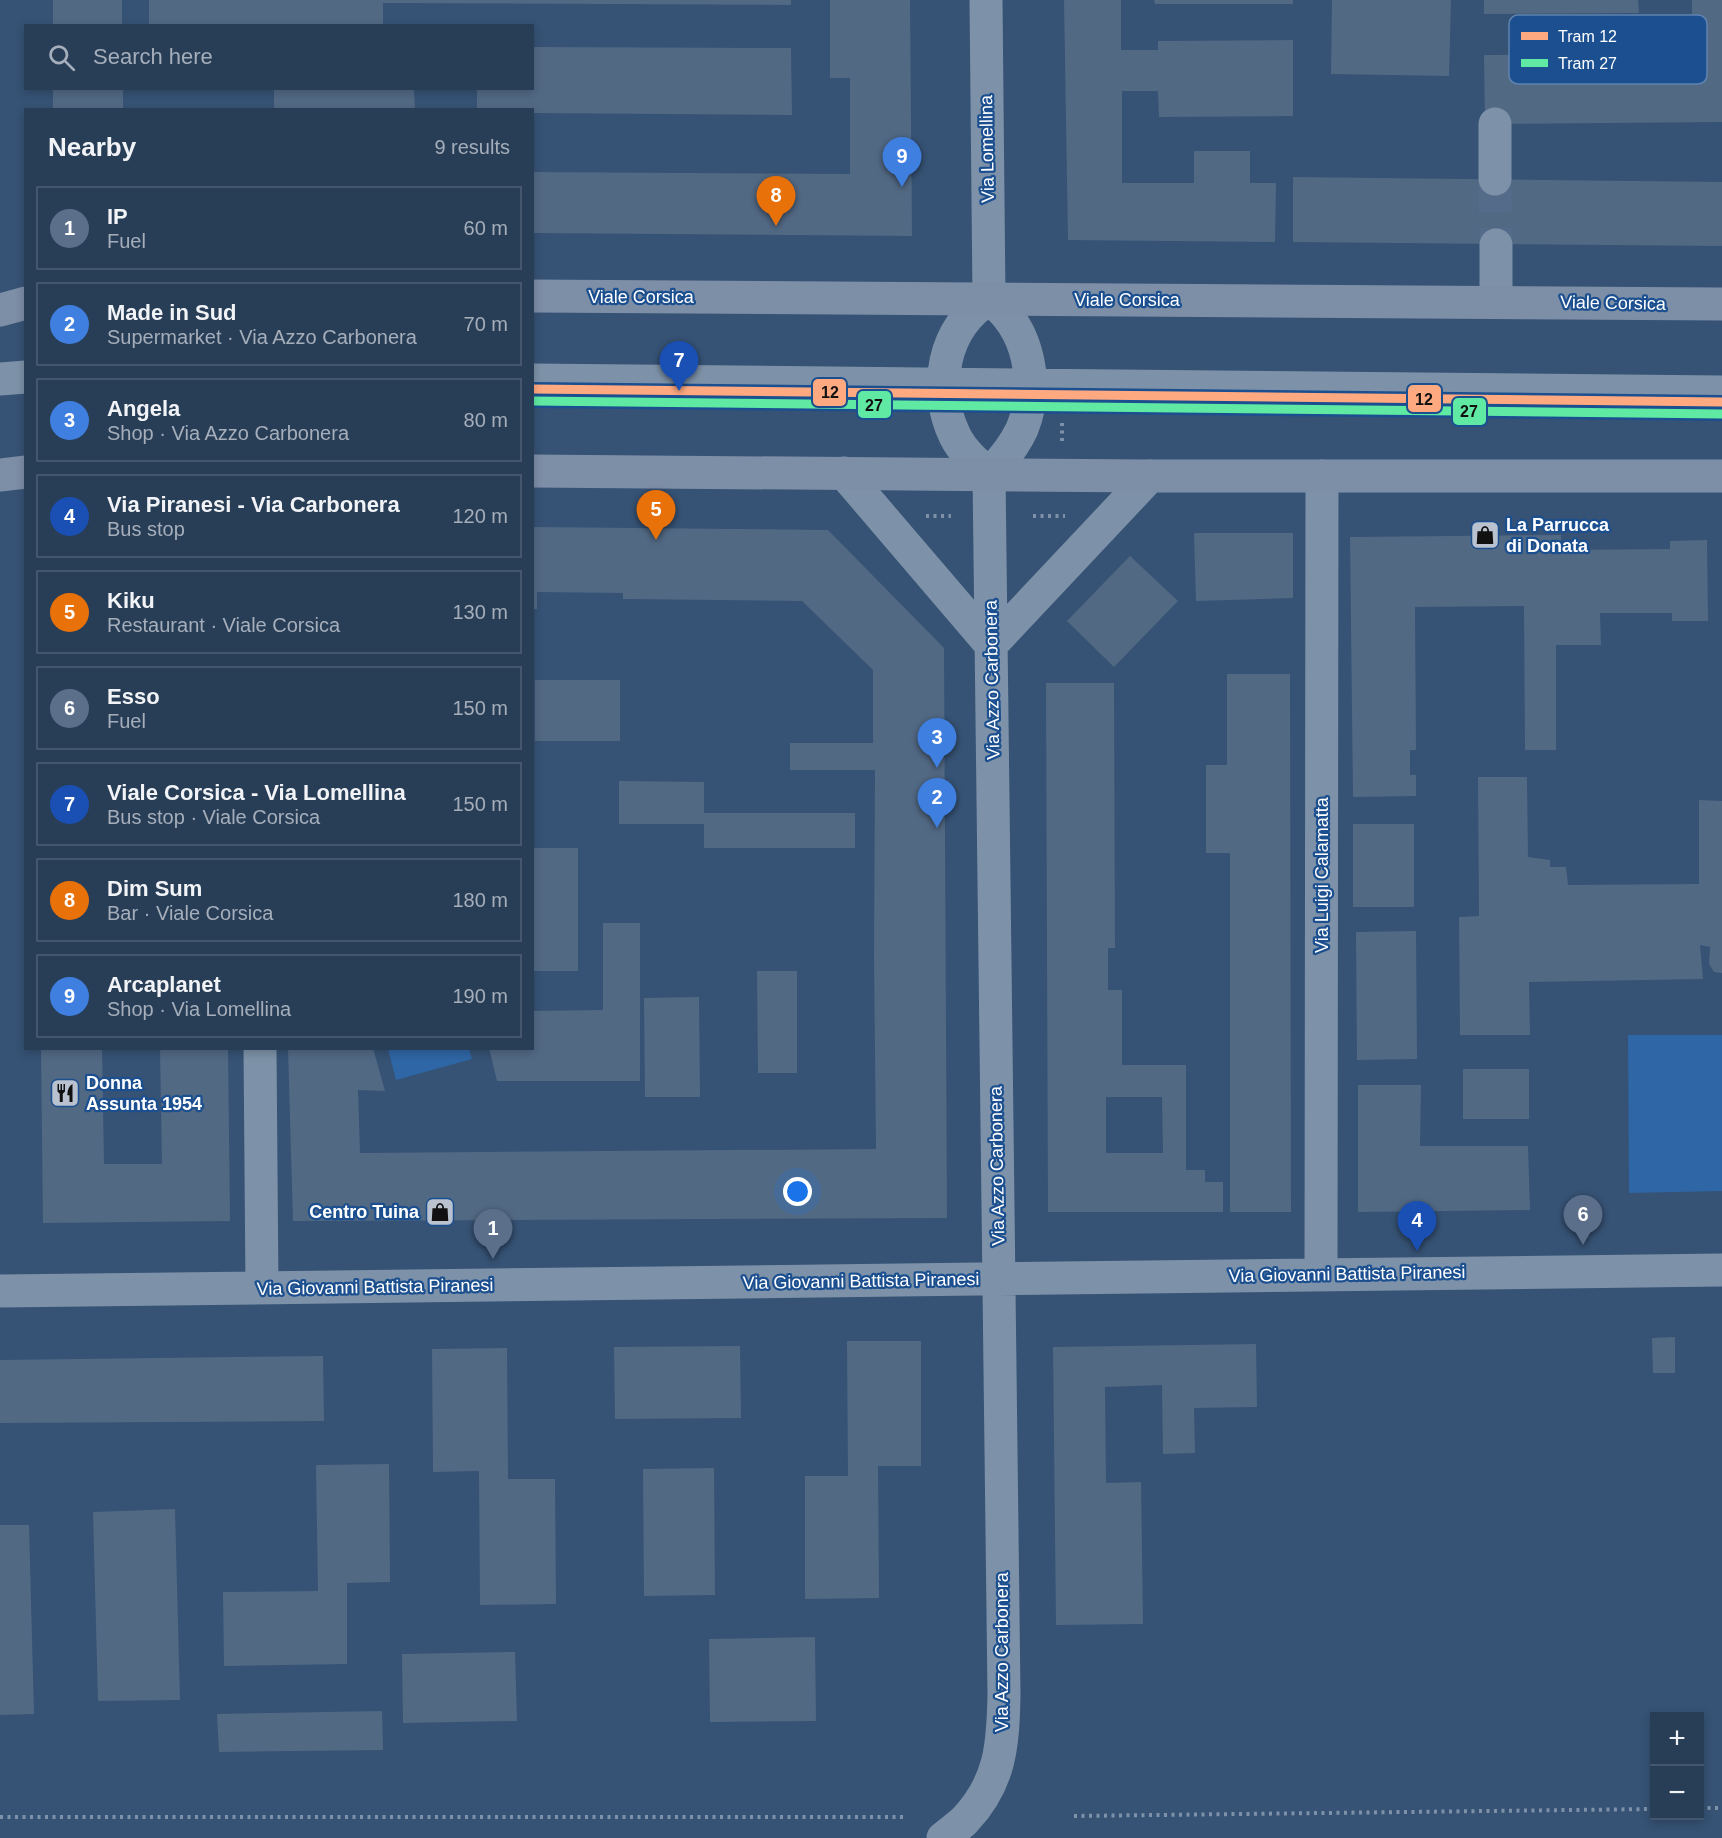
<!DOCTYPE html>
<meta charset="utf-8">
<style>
:root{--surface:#283e57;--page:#344961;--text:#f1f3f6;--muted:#a5aeba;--line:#44576d;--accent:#b9c2ce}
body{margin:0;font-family:Helvetica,sans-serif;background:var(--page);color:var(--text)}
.controls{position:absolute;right:18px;bottom:18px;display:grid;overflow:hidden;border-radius:0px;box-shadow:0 3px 9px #0003}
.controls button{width:54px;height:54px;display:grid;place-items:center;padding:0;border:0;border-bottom:2px solid var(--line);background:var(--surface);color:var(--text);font:30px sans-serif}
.you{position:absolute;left:798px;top:1192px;width:21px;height:21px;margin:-15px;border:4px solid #fff;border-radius:50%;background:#1a73e8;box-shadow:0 0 0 9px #1a73e833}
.badge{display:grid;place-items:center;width:39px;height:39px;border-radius:50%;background:var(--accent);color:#fff;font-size:20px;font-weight:700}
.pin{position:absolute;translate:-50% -50px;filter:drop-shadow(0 2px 3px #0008)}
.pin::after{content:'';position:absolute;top:32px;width:21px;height:18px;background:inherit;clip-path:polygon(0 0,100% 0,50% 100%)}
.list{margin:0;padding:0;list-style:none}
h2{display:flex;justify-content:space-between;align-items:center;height:78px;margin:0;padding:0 24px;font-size:26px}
h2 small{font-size:20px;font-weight:400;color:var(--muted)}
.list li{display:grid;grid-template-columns:39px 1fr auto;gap:18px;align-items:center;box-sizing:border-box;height:84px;margin:0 12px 12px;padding:0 12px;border:2px solid var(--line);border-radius:0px}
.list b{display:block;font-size:22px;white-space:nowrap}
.list p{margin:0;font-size:20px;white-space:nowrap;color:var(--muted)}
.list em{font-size:20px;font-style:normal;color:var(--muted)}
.icon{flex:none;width:33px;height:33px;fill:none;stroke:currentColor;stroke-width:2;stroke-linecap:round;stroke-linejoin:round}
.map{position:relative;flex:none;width:1722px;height:1838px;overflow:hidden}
.search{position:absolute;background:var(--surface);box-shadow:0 3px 9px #0003;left:24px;top:24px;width:510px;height:66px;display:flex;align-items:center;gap:15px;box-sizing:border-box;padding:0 21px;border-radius:0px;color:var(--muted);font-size:22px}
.panel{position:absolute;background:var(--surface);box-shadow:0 3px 9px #0003;left:24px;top:108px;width:510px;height:942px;border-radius:0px}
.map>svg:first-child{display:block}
.green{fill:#2f66a5}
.building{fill:#526984;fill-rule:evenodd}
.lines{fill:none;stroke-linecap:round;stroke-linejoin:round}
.minor-tunnel{stroke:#546c89;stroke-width:33;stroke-dasharray:33 16;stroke-linecap:butt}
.path{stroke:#7d92a8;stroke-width:4;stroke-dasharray:3 4.5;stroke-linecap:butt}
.minor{stroke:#7d92a8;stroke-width:33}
.major{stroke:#7d8ea7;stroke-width:33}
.tram-1-casing{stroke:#1b4f8f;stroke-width:14}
.tram-2-casing{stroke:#1b4f8f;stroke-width:14}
.tram-1{stroke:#ffa980;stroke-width:9}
.tram-2{stroke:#60e9a3;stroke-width:9}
.labels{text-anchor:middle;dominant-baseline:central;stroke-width:4.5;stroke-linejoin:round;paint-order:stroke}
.street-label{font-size:18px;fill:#fff;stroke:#1b4f8f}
.poi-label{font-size:18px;font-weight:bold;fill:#fff;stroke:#1b4f8f;text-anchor:start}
.key{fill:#1b4f8f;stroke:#5f84b1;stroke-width:1.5}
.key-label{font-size:16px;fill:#fff}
.line-badge{stroke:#1b4f8f;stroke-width:2}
.pale-badge-label{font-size:16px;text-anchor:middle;font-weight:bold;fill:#111}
</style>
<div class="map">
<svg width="1722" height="1838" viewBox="0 0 1722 1838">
<rect width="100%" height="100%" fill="#365274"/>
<path class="green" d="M1628 1035H1722V1191L1629 1193Z
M388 1049H469L472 1059 396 1080Z"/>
<path class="building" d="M53 0H122V26H53Z
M149 0H791V5L383 3V26H154L149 25Z
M830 0H910L912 236 532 233V172L850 174V78H830Z
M1064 0H1121V50H1158V41L1293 40V116L1159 117 1158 91H1122V183H1194V151H1250V183H1276L1275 242 1068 240Z
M1154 0H1293V4H1155Z
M1332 0H1451L1449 76 1331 74Z
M1484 0H1638L1639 13 1484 14Z
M1692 0H1722V122L1485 124 1484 55 1639 54V42H1692Z
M532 47 791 48 792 115 532 113V110H477V88H532Z
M53 88H123V110H53Z
M274 88H414L415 110H274Z
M1293 177 1722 182V246L1293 242Z
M532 527 828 530 944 648 947 1218 293 1221 288 1048H373L385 1091 358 1090 360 1153 876 1149 874 955 875 770H790V743H873V670L802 601 623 599V593L537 592V609H532Z
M1194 533H1293V598L1196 601Z
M1561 535V550L1670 549V541L1707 540 1708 621H1672V613H1600L1601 645H1556V750H1525L1524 606 1415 607 1416 750H1410V775H1416V796L1353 797 1350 537Z
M1130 556 1178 601 1114 667 1067 621Z
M1227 674H1290L1291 1212H1230V853H1206V765H1227Z
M535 680H620V741H535Z
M1046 683H1114L1115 948H1108V990H1122V1065H1186V1170H1205V1182H1223V1212H1048ZM1106 1097H1162L1163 1153H1106Z
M1478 777H1527L1528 857 1550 860V867H1566L1568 885 1699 884V800L1722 801V973L1714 972 1709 964 1710 947 1700 945 1703 979 1529 982 1530 1035H1460L1459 917 1479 916Z
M619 781 704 782V813H855V848H704V824H619Z
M1353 824H1414V907H1353Z
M532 848H578V971H532Z
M603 923H640V1081H497L489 1048H532V1011L603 1010Z
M1416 931 1417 1059 1357 1060 1356 932Z
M757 971H797V1073H758Z
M699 997 700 1097H645L644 998Z
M41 1048H102L104 1164H162L160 1048H228L230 1221 43 1223Z
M1463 1069H1529V1119H1463Z
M1358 1085H1421L1420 1146H1528L1530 1210 1358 1212Z
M1675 1337V1373H1653L1652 1338Z
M847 1341H921V1466H878L879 1598 805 1599V1476H848Z
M1256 1344 1257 1407 1194 1408 1195 1453 1163 1454 1162 1385 1105 1387 1106 1483 1141 1482 1143 1624 1056 1625 1053 1347Z
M740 1346 741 1418 615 1419 614 1347Z
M507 1348 508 1479H555L556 1604 480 1605 479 1471 433 1472 432 1349Z
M323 1356 324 1421 0 1423V1360Z
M389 1464 390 1582 347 1583V1664L224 1666 223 1592 318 1591 316 1465Z
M714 1468 715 1595 644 1596 643 1469Z
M175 1509 180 1700 98 1701 93 1512Z
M0 1525H29L34 1714 0 1715Z
M815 1637 816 1721 710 1722 709 1639Z
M515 1652 517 1721 403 1723 402 1654Z
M382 1711 383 1750 219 1752 217 1714Z"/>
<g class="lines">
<path class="minor-tunnel" d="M1495 179 1496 245"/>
<path class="path" d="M1062 423V442
M926 516H951
M1033 516H1065
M1700 1808H1722
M1074 1816 1654 1809
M0 1817H905"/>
<path class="minor" d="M986 0 989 299
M1495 124V179
M1496 245V302
M989 299C943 327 932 389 955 436 963 452 976 463 989 474
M989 299C1029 327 1040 385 1022 429 1014 446 1002 461 989 474
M0 379 26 377
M532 380 1722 392
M844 473 991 645
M991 645 1150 476
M260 1048 262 1288
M1321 1275 1322 476
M0 1291 1722 1270
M943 1838C950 1832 958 1827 965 1820 1001 1782 1003 1744 1004 1695L989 474"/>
<path class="major" d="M532 296 1722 304
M0 310 26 303
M532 471 1150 476H1722
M0 475 26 472"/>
<g class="tram-1-casing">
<path id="tram-1" d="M532 389 1722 402"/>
</g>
<g class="tram-2-casing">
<path id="tram-2" d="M532 401 1722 414"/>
</g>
<use href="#tram-1" class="tram-1"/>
<use href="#tram-2" class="tram-2"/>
</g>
<defs>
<g id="shop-square" transform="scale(1.5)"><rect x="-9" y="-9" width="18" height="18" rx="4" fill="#b9c2ce" stroke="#1b4f8f"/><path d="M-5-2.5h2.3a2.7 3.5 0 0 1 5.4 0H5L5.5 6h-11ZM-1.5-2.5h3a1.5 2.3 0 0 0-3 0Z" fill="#111"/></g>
<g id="restaurant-square" transform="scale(1.5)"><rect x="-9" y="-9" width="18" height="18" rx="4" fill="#b9c2ce" stroke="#1b4f8f"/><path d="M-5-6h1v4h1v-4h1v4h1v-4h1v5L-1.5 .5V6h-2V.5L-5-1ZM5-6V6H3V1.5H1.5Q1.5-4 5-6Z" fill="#111"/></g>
</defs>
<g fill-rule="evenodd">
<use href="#shop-square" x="1485" y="535"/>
<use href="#restaurant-square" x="65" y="1093"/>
<use href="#shop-square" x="440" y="1212"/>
</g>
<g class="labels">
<g class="street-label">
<text transform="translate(987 149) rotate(-91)">Via Lomellina</text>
<text x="641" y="297">Viale Corsica</text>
<text x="1127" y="300">Viale Corsica</text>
<text transform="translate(1613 303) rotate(1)">Viale Corsica</text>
<text transform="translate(992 680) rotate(-91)">Via Azzo Carbonera</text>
<text transform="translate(1322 875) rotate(-90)">Via Luigi Calamatta</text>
<text transform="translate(997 1166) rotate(-91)">Via Azzo Carbonera</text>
<text transform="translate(1347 1274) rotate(-1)">Via Giovanni Battista Piranesi</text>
<text transform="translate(861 1281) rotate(-1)">Via Giovanni Battista Piranesi</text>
<text transform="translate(375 1287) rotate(-1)">Via Giovanni Battista Piranesi</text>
<text transform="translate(1002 1652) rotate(-90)">Via Azzo Carbonera</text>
</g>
<g class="poi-label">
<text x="1506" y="525">La Parrucca<tspan x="1506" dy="21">di Donata</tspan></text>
<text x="86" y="1083">Donna<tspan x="86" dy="21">Assunta 1954</tspan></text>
<text x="419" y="1212" text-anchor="end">Centro Tuina</text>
</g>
</g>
<rect x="1509" y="15" width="198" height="69" rx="9" class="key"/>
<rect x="1521" y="32" width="27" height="8" fill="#ffa980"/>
<rect x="1521" y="59" width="27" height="8" fill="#60e9a3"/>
<g class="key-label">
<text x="1558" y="42">Tram 12</text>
<text x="1558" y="69">Tram 27</text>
</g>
<g class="line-badge">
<rect x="812" y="378" width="35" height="29" rx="6" fill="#ffa980"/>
<rect x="1407" y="384" width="35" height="29" rx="6" fill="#ffa980"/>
<rect x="857" y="390" width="35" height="29" rx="6" fill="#60e9a3"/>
<rect x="1452" y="397" width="35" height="29" rx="6" fill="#60e9a3"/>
</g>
<g class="pale-badge-label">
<text x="830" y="398">12</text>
<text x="1424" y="405">12</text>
<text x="874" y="411">27</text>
<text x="1469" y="417">27</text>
</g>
</svg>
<div class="controls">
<button>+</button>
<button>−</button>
</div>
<div class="you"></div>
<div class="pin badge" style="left:493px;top:1259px;background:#5c6f8a">1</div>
<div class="pin badge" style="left:937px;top:828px;background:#3f7fe0">2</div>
<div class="pin badge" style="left:937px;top:768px;background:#3f7fe0">3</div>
<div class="pin badge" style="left:1417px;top:1251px;background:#1a4fb4">4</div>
<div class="pin badge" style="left:656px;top:540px;background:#e8710a">5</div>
<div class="pin badge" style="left:1583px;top:1245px;background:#5c6f8a">6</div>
<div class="pin badge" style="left:679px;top:391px;background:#1a4fb4">7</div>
<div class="pin badge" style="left:776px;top:226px;background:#e8710a">8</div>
<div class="pin badge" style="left:902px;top:187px;background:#3f7fe0">9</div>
<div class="search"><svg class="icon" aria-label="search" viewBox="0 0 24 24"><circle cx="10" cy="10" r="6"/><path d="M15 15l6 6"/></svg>Search here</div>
<section class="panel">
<h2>Nearby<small>9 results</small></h2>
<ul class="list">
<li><span class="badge" style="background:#5c6f8a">1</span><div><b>IP</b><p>Fuel</p></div><em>60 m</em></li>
<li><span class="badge" style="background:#3f7fe0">2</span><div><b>Made in Sud</b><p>Supermarket · Via Azzo Carbonera</p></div><em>70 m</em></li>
<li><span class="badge" style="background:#3f7fe0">3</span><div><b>Angela</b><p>Shop · Via Azzo Carbonera</p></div><em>80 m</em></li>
<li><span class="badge" style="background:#1a4fb4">4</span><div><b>Via Piranesi - Via Carbonera</b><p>Bus stop</p></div><em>120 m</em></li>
<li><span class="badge" style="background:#e8710a">5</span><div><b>Kiku</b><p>Restaurant · Viale Corsica</p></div><em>130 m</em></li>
<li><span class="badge" style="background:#5c6f8a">6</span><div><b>Esso</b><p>Fuel</p></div><em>150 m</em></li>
<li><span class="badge" style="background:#1a4fb4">7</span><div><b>Viale Corsica - Via Lomellina</b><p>Bus stop · Viale Corsica</p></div><em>150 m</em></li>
<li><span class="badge" style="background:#e8710a">8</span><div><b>Dim Sum</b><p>Bar · Viale Corsica</p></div><em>180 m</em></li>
<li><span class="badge" style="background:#3f7fe0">9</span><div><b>Arcaplanet</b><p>Shop · Via Lomellina</p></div><em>190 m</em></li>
</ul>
</section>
</div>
